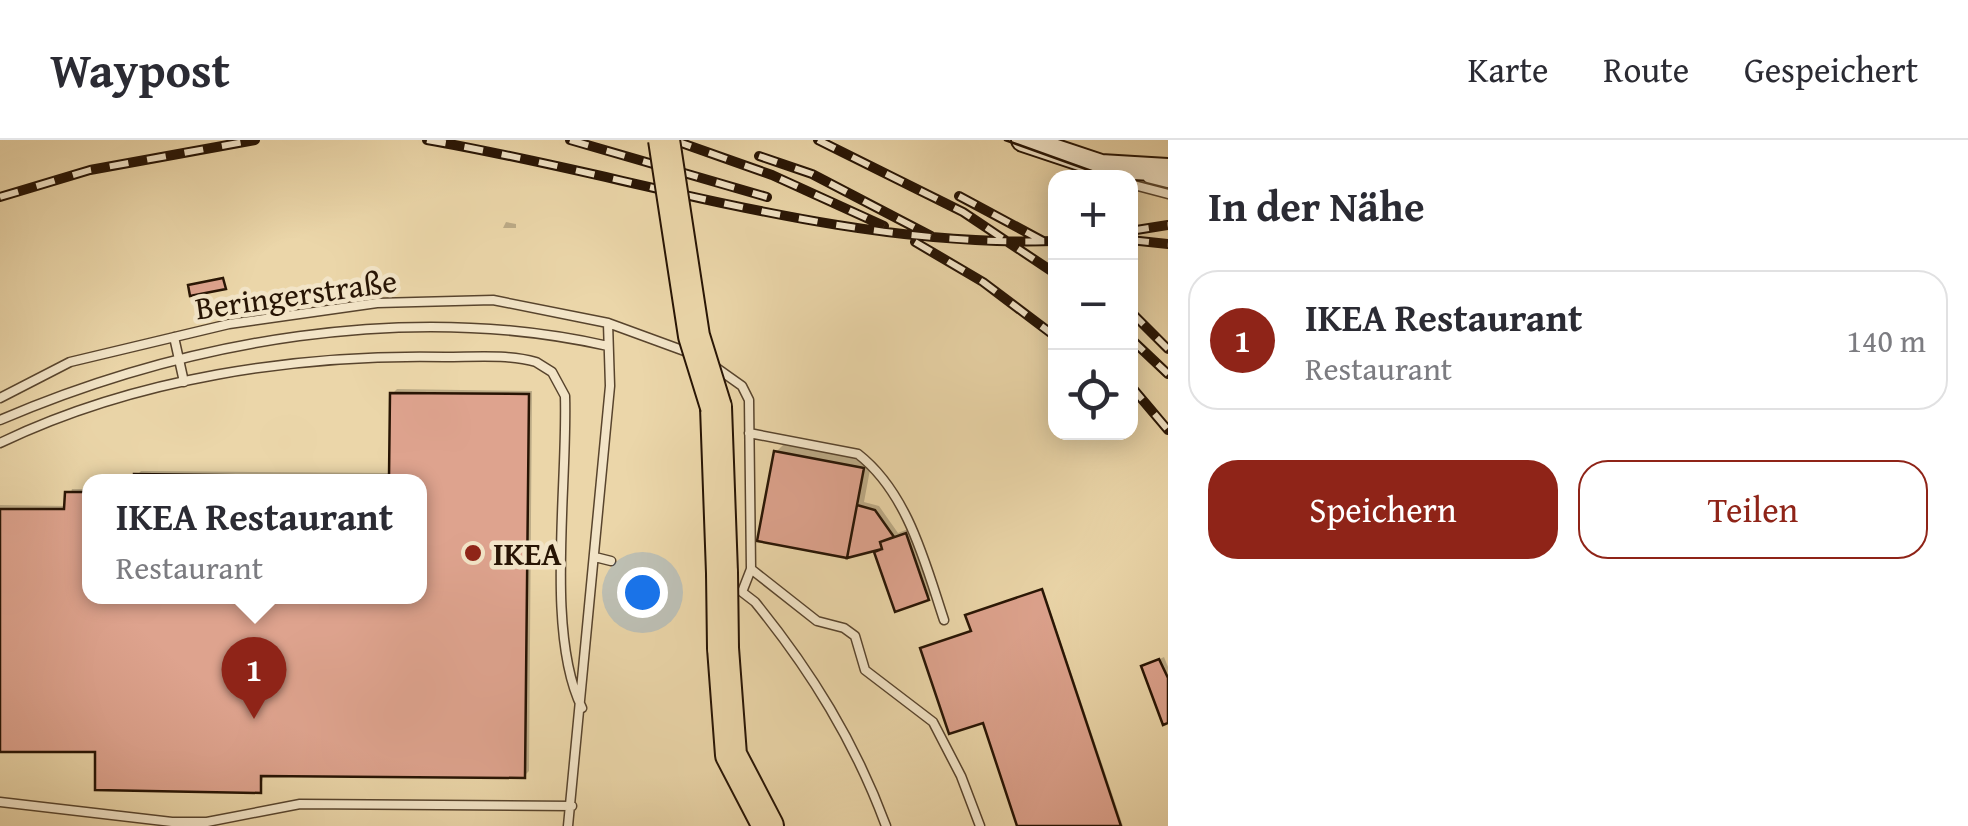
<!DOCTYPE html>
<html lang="de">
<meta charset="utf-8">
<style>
:root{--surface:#fff;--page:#f2f2f3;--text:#2b2b33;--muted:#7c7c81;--line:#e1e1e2;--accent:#8f2418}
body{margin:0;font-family:"Gentium Book Plus",serif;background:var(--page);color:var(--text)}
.controls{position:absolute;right:30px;top:30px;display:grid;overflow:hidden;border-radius:20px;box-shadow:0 5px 25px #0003}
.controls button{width:90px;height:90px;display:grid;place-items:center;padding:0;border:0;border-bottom:2px solid var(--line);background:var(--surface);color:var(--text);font:50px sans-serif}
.you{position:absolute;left:642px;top:452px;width:35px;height:35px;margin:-25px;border:8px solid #fff;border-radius:50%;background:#1a73e8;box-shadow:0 0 0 15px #1a73e833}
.badge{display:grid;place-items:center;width:65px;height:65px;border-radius:50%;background:var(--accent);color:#fff;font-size:32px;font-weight:700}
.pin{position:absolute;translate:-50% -82px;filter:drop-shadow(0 2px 5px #0008)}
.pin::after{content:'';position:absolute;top:52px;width:35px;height:30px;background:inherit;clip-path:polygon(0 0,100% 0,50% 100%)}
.popup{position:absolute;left:82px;top:334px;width:345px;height:130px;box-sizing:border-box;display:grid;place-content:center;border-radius:20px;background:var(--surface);filter:drop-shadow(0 2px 8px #0005);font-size:32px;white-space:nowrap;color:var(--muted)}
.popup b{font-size:38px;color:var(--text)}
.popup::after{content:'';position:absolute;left:50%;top:100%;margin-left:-20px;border:20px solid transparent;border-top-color:var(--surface)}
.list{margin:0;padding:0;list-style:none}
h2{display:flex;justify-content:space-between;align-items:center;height:130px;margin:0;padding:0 40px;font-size:42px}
h2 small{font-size:32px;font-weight:400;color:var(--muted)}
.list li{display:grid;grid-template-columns:65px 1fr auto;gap:30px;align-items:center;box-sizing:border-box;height:140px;margin:0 20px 20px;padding:0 20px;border:2px solid var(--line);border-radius:30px}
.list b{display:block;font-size:38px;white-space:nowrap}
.list p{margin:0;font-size:32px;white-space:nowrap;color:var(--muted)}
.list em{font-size:32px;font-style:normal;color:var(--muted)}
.actions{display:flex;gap:20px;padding:30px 40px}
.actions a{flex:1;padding:22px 0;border:2px solid var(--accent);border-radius:30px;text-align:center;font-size:35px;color:var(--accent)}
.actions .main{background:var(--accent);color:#fff}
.icon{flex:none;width:55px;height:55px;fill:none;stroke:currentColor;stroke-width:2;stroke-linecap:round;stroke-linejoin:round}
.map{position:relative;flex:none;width:1168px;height:686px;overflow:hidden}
header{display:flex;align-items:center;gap:60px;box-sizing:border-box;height:140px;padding:0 50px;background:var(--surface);border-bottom:2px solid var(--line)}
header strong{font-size:48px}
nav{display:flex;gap:55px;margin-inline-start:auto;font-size:35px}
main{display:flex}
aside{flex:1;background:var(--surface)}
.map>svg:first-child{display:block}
.shadow{fill:#0003}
.building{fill:#dea38e;stroke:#271404;stroke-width:2.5}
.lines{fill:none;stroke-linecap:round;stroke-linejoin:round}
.lane-casing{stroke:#58442d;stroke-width:11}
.secondary-casing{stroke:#271404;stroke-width:26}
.highway-casing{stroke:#271404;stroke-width:34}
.lane{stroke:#f2e4c7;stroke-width:8}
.secondary{stroke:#f2e4c7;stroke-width:22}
.highway{stroke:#ebd6a9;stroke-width:30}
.tram{stroke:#271404;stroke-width:2.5}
.rail-casing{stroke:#271404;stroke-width:10}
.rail{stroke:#f2e4c7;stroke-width:6;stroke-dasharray:19;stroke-linecap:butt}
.highway-bridge-casing{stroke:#271404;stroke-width:34;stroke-linecap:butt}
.highway-bridge{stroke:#ebd6a9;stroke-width:30}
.poi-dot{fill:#8f2418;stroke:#f2e4c7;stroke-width:4}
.labels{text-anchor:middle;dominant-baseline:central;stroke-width:9;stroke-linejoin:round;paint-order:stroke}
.street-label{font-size:32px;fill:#271404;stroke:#f2e4c7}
.poi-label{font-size:32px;font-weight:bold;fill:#271404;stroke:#f2e4c7;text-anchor:start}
</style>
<header>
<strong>Waypost</strong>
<nav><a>Karte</a><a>Route</a><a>Gespeichert</a></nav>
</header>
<main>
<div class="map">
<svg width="1168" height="686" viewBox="0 0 1168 686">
<rect width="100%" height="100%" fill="#ebd6a9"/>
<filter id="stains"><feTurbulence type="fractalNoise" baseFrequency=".002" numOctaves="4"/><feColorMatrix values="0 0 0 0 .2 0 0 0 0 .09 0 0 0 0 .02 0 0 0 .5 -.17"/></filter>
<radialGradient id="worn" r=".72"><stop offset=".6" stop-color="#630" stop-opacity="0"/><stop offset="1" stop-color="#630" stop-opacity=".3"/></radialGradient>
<path class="shadow" d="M506 82 516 84V88H503Z
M397 249 532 251 529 631 524 636 264 634 260 650 97 610 0 609V365L67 366 72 349H89V456H419V342L137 335 141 331 391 333 392 254Z
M786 302 872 319 864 362 879 366 898 393 913 387 935 451 928 458 877 413 883 407 776 312Z
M1043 449 1123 686H1020L970 474Z
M1164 517 1168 527 1165 582 1144 527Z"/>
<path class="building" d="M223 138 226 149 190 156 188 145Z
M390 253 529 254 525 638 261 636V653L95 650V612H0V369H64L65 352H89V456H419V342H134V334L389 337Z
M774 311 864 328 847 418 757 401Z
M857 365 875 370 894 397 880 402 882 409 847 418Z
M906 393 929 460 895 472 874 412 882 409 880 402Z
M1042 449 1121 686H1017L983 583 949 594 920 508 971 491 965 475Z
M1159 519 1168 538V583L1163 585 1141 526Z"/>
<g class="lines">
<g class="lane-casing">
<path id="lane" d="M1148 38 1168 43
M1130 44 1168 54
M174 197 184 242
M711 224 742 246 749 260 751 429 742 452 755 462C811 531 855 602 886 686
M0 258 70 222 229 184 377 163 493 160 608 183 690 213
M0 280C187 200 408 161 608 206
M749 293 858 314C908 353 925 423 944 480
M0 303C135 238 297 214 445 217 475 217 507 214 536 222L552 232 565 256C568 344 545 494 582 568
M595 417 611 421
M751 429 817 481 844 488 855 496 865 530 933 582 961 636 980 686
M0 662 172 682H207L300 664 572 666
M568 686 610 246 608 183"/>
</g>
<g class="secondary-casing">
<path id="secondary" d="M1023 0 1101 26 1168 30"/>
</g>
<g class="highway-casing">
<path id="highway" d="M716 267 722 433
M723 508 731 615 768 686"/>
</g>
<use href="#lane" class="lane"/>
<use href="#secondary" class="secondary"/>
<use href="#highway" class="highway"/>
<path class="tram" d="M1005 0 1111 38"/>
<g class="rail-casing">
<path id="rail" d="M427 0C636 36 841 108 1056 101
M570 0 767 57
M673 0 772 35 884 86
M818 0 963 72 1056 134
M759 16 812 34 931 96
M959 56 1043 101
M0 57 90 30 255 0
M1130 91 1168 85
M1130 100 1168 104
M915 102 983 142 1056 197
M1130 171 1168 209
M1130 198 1168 234
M1130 245 1168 290"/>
</g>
<use href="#rail" class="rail"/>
<g class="highway-bridge-casing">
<path id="highway-bridge" d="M664 0 694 196 716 267
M722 433 723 508"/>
</g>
<use href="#highway-bridge" class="highway-bridge"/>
</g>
<circle class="poi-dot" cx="473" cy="413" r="10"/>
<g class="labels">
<g class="street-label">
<text transform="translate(296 154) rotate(-8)">Beringerstraße</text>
</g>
<g class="poi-label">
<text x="493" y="413">IKEA</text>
</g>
</g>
<rect width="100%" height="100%" filter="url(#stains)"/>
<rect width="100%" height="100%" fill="url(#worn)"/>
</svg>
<div class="controls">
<button>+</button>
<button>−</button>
<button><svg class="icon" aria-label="locate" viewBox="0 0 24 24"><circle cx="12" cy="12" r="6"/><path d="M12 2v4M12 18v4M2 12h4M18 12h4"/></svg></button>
</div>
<div class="you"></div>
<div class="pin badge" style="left:254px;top:579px">1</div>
<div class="popup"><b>IKEA Restaurant</b>Restaurant</div>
</div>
<aside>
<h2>In der Nähe<small></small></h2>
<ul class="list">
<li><span class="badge">1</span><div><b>IKEA Restaurant</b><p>Restaurant</p></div><em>140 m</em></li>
</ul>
<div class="actions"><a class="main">Speichern</a><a>Teilen</a></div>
</aside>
</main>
